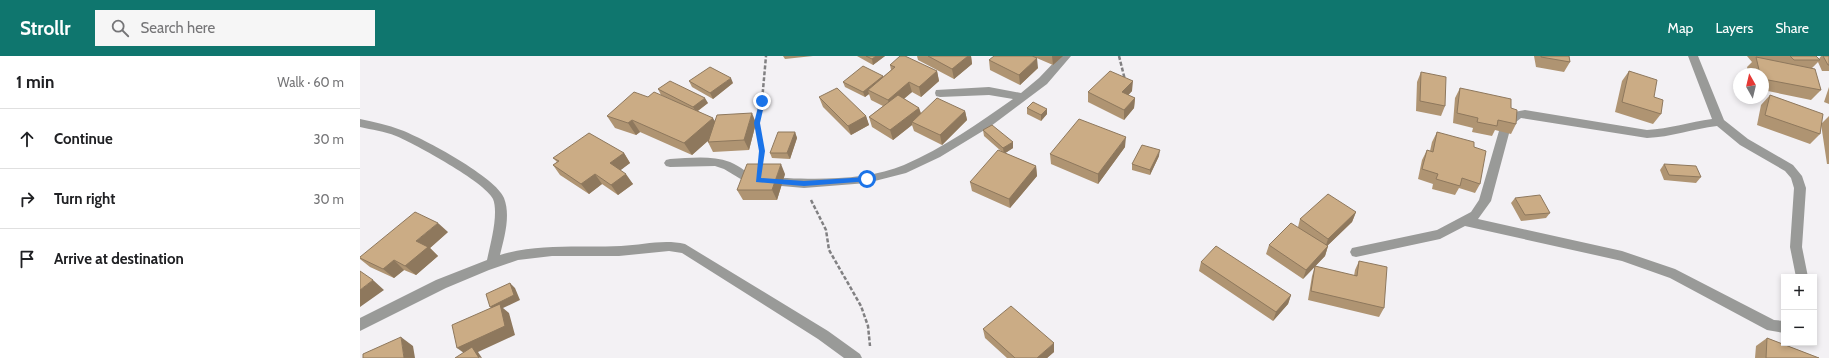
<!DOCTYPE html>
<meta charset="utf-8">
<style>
:root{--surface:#fff;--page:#f6f6f6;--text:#202124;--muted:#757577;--line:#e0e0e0;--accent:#0f766e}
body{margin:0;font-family:Cabin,sans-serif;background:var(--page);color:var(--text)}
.controls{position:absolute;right:12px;bottom:12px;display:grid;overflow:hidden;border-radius:0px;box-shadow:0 2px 6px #0003}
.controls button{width:36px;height:36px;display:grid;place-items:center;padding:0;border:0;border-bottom:1px solid var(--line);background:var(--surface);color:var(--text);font:20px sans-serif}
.compass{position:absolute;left:1373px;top:12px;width:36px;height:36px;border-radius:50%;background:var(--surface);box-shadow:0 2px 6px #0003;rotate:352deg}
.stop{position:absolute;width:12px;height:12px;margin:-9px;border:3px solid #1a73e8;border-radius:50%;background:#fff}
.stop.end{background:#1a73e8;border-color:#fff;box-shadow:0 1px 4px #0008}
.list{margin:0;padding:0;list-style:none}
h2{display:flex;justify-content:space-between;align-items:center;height:52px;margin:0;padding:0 16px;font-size:17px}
h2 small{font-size:13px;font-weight:400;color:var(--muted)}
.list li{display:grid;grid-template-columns:26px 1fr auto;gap:12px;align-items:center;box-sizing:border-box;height:60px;padding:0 16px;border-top:1px solid var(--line)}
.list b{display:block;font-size:15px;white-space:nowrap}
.list em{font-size:13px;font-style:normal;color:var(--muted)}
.icon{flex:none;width:22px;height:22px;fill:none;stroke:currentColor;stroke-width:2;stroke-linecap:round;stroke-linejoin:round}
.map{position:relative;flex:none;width:1469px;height:302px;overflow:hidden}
header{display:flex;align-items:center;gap:24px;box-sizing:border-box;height:56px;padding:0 20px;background:var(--accent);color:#fff}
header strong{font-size:19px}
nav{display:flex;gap:22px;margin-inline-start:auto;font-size:14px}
.search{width:280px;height:36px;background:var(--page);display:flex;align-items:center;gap:10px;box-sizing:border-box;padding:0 14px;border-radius:0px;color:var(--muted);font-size:15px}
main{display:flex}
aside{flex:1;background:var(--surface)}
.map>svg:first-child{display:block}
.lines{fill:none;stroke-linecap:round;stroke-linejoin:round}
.path{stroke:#818082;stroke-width:2.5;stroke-dasharray:4 2;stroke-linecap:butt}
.street{fill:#999a98;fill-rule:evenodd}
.wall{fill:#af9472}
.shaded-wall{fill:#8e785d}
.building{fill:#cbac85;stroke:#8e785d}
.route{fill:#1a73e8}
</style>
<header>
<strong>Strollr</strong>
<div class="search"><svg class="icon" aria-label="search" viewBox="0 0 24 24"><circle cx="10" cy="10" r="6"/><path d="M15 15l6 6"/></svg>Search here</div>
<nav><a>Map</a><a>Layers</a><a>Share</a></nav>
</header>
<main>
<aside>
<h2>1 min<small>Walk · 60 m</small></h2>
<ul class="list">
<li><svg class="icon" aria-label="ahead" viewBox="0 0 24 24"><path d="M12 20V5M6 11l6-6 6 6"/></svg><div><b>Continue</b></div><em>30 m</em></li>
<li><svg class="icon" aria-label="right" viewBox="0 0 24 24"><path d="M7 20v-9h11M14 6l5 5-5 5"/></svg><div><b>Turn right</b></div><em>30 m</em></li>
<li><svg class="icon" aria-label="arrive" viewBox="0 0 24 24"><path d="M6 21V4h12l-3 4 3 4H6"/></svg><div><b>Arrive at destination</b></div></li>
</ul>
</aside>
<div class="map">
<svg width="1469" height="302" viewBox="0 0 1469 302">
<rect width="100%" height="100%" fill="#f3f1f4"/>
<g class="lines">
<path class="path" d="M759 0 765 24
M400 108 402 95 397 67 402 45 406 0
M451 144 466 174 469 194 501 250 508 270 510 290"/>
<path class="street" d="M700 0H711L687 28 631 70 580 101 546 117 507 127 444 132 398 128 384 125 364 113 355 110 310 111 306 110 304 107 306 104 310 103C330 102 351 99 370 106 382 111 386 118 400 120 442 124 505 126 544 109 583 92 619 67 653 43L629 39 580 41 576 40 575 37 576 34 629 31 661 37 679 22Z
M1328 0H1338L1364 64 1388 83 1433 109 1442 120 1446 132 1442 191 1448 221H1436L1430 191 1434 132 1431 122 1425 115 1380 89 1357 70C1333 73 1311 81 1287 82L1161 62 1151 70 1131 145 1118 163 1262 195 1315 213 1414 264 1424 265V277L1407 274 1310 222 1262 205 1105 170 1080 183 996 201 992 200 990 196 992 192 1077 174 1111 156 1119 144 1141 68 1154 56 1165 54 1287 74C1309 73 1330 66 1352 63Z
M0 63C14 66 28 69 41 74 63 82 137 122 144 142 151 160 144 182 140 199 180 187 220 192 261 190 283 189 303 183 325 188L468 275 500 298 502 302H484L458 283 322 197 309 195 259 200H192L158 204 129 214 86 232 0 275V262L76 224 127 204C130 189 139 158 133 143 125 126 55 88 36 80 24 75 12 74 0 71Z"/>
</g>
<path class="wall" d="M423 0H453L425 3Z
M497 0H525L513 9Z
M557 0H611L612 8 594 23 558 4Z
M672 0H703L693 9Z
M1174 0H1209L1210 6 1204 16 1176 11Z
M1387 0H1456L1459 3 1461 0H1469V15H1462L1458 6 1452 12 1461 34 1451 44 1403 34V18H1389L1387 11 1392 6Z
M629 4 678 12 660 29 630 14Z
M530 9 577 15 579 25 561 41 552 36 544 43 559 52 561 57 605 55 607 64 582 89 554 75 552 69 533 84 512 71 509 61 523 50 511 44 509 38 505 41 485 31 483 26 523 20V21L531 14Z
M1269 15 1294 41 1301 58 1293 68 1255 56 1262 25Z
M1061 16 1085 50 1081 60 1056 55 1057 26Z
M329 25 373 27 353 43 332 31Z
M1469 31V48L1464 46Z
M1100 32 1151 52 1156 68 1151 78 1135 74 1132 80 1112 76 1113 72 1093 67 1095 42Z
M298 33 348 47 338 55 355 65 396 67 389 94 353 96 348 86 349 84 332 99 280 76 276 79 255 72 247 60 312 44 301 39Z
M772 35 768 39 775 42 774 52 764 64 728 46V36Z
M1410 39 1462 67 1469 60V108H1467L1461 68 1460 78 1450 88 1397 69 1401 49Z
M459 41 506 60 509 69 491 79 463 51Z
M667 52 687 53V58L681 65 667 58Z
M623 74 653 86V92L645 97 676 110 677 120 650 152 612 135 610 126 641 95 624 80Z
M435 76 437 82 430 103 412 102 410 97Z
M1077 76 1114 91 1120 128 1115 137 1099 132 1095 139 1072 133 1073 128 1058 123 1062 104 1067 94 1070 95 1072 86Z
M765 91 738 128 691 108 690 98Z
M264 97 270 107 260 114 273 128 258 139 242 128 229 138 200 119 193 109 197 106 193 102Z
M799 100 790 119 772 114V108Z
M1304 108 1341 121 1336 127 1304 124 1300 114Z
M425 118 417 144H383L377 134Z
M1155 142 1190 157 1186 162 1161 165 1151 147Z
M996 156 992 166 967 190H968L965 200 943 223 906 198 909 189 938 171 940 163Z
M88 176 70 192 78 200 56 219 44 214 34 222 10 211 0 203V201Z
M999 205 1024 252 1019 261 948 244 952 220 955 210 994 220 995 214Z
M841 206 931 239 928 248 913 265 839 215Z
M623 273 694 296 687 302H647L625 282Z
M1407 282 1459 302H1395L1396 290Z"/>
<path class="shaded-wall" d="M516 0H525L513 9 512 3Z
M608 0H611L612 8 594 23 592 13Z
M692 0H703L693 9Z
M677 2 678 12 660 29 659 19Z
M577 15 579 25 561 41 559 31Z
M523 20 525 25 508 34 509 38 505 41 503 36Z
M371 22 373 27 353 43 350 37Z
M773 25 772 35 762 46V36Z
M549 26 552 36 530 54 528 44Z
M345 42 348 47 336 56 333 51Z
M775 42 774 52 764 64V54Z
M559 52 562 62 552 66V69L533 84 530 74Z
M687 53V58L681 65V59Z
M605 55 607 64 582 89 580 79Z
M392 57 396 67 389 94 384 84Z
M506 60 509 69 491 79 488 70Z
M353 62 360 74 332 99 324 87Z
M272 64 280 76 276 79 268 67Z
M435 76 437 82 430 103 427 97Z
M766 81 765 91 738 128V118Z
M653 86V92L644 98 643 92Z
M800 94 799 100 790 119V114Z
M264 97 270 107 257 117 250 107Z
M421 108 425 118 417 144 412 134Z
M676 110 677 120 650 152 649 143Z
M235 118 242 128 229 138 221 128Z
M266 118 273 128 258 139 251 129Z
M996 156 992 166 965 192 968 183Z
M78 167 88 176 70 192 78 200 56 219 45 210 56 185Z
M968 190 965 200 943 223 946 214Z
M34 204 44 214 34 222 23 213Z
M13 224 24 234 0 251V234Z
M150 227 155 232 160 244 143 252 149 257 155 279 118 296 122 302 108 300 97 292 135 256 130 251Z
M931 239 928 248 913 265 916 256Z
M41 281 53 290 55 302H44Z
M694 287V296L687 302H677Z"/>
<path class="building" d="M506 0H516L512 3Z
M540 0H545L577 15 559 31 549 26 528 44 508 34 535 11 530 9Z
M568 0H608L592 13Z
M634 0H672L677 2 659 19 629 4Z
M1181 0H1209L1210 6 1181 1Z
M1430 0H1456L1460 4H1434Z
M1463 0H1469V9H1468Z
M1396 1 1455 13 1461 34 1403 23V18H1400Z
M503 10 523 20 503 36 483 26Z
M350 11 371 22 350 37 329 25Z
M750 15 773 25 762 36 775 42 764 54 728 36Z
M1269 15 1297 24 1294 41 1303 44 1301 58 1262 46Z
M1061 16 1086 21 1085 50 1060 45Z
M310 25 345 42 333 51 298 33Z
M477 32 506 60 488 70 459 41Z
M1100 32 1151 43V52L1157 54 1156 68 1138 64 1137 70 1117 66 1118 62 1097 57Z
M274 36 288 41 294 36 353 62 324 87 272 64 268 67 247 60Z
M538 39 559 52 530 74 509 61Z
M1410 39 1463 58 1460 78 1405 59Z
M577 42 605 55 580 79 552 66Z
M673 46 687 53 681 59 667 52Z
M392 57 384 84 348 86 357 59Z
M719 63 766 81 738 118 690 98Z
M632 69 653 86 643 92 623 74Z
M418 76H435L427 97H410Z
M1077 76 1114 86V91L1126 95 1120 128 1102 122 1100 130 1076 123 1078 118 1062 113 1067 94 1073 96Z
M229 77 264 97 250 107 266 118 251 129 235 118 221 128 193 109 199 105 193 102Z
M782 89 800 94 790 114 772 108Z
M638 94 676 110 649 143 610 126Z
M387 108H421L412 134H377Z
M1304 108 1336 110 1341 121 1309 119Z
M968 138 996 156 968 183 940 163Z
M1180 139 1190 157 1165 159 1155 142Z
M55 156 78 167 56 185 68 191 45 210 34 204 23 213 0 202V201Z
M931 167 968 190 946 214 909 189Z
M856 190 931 239 916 256 841 206Z
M999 205 1027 211 1024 252 951 235 955 210 997 220Z
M0 215 13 224 0 234Z
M150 227 154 239 130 251 126 238Z
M140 248 145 270 97 292 92 269Z
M651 250 694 287 677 302H655L623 273Z
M41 281 44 302H3V298Z
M1407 282 1459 302H1406Z
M112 291 119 302H95Z"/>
<path class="route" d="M400 43 405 45 400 67 405 95 401 122 444 125 507 121 511 123 510 125 444 130 396 126 399 95 394 67Z"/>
</svg>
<div class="controls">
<button>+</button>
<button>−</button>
</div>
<svg class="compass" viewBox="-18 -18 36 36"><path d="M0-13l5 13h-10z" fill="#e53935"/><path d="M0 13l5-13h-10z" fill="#757577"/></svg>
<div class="stop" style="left:507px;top:123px"></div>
<div class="stop end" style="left:402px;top:45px"></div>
</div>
</main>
